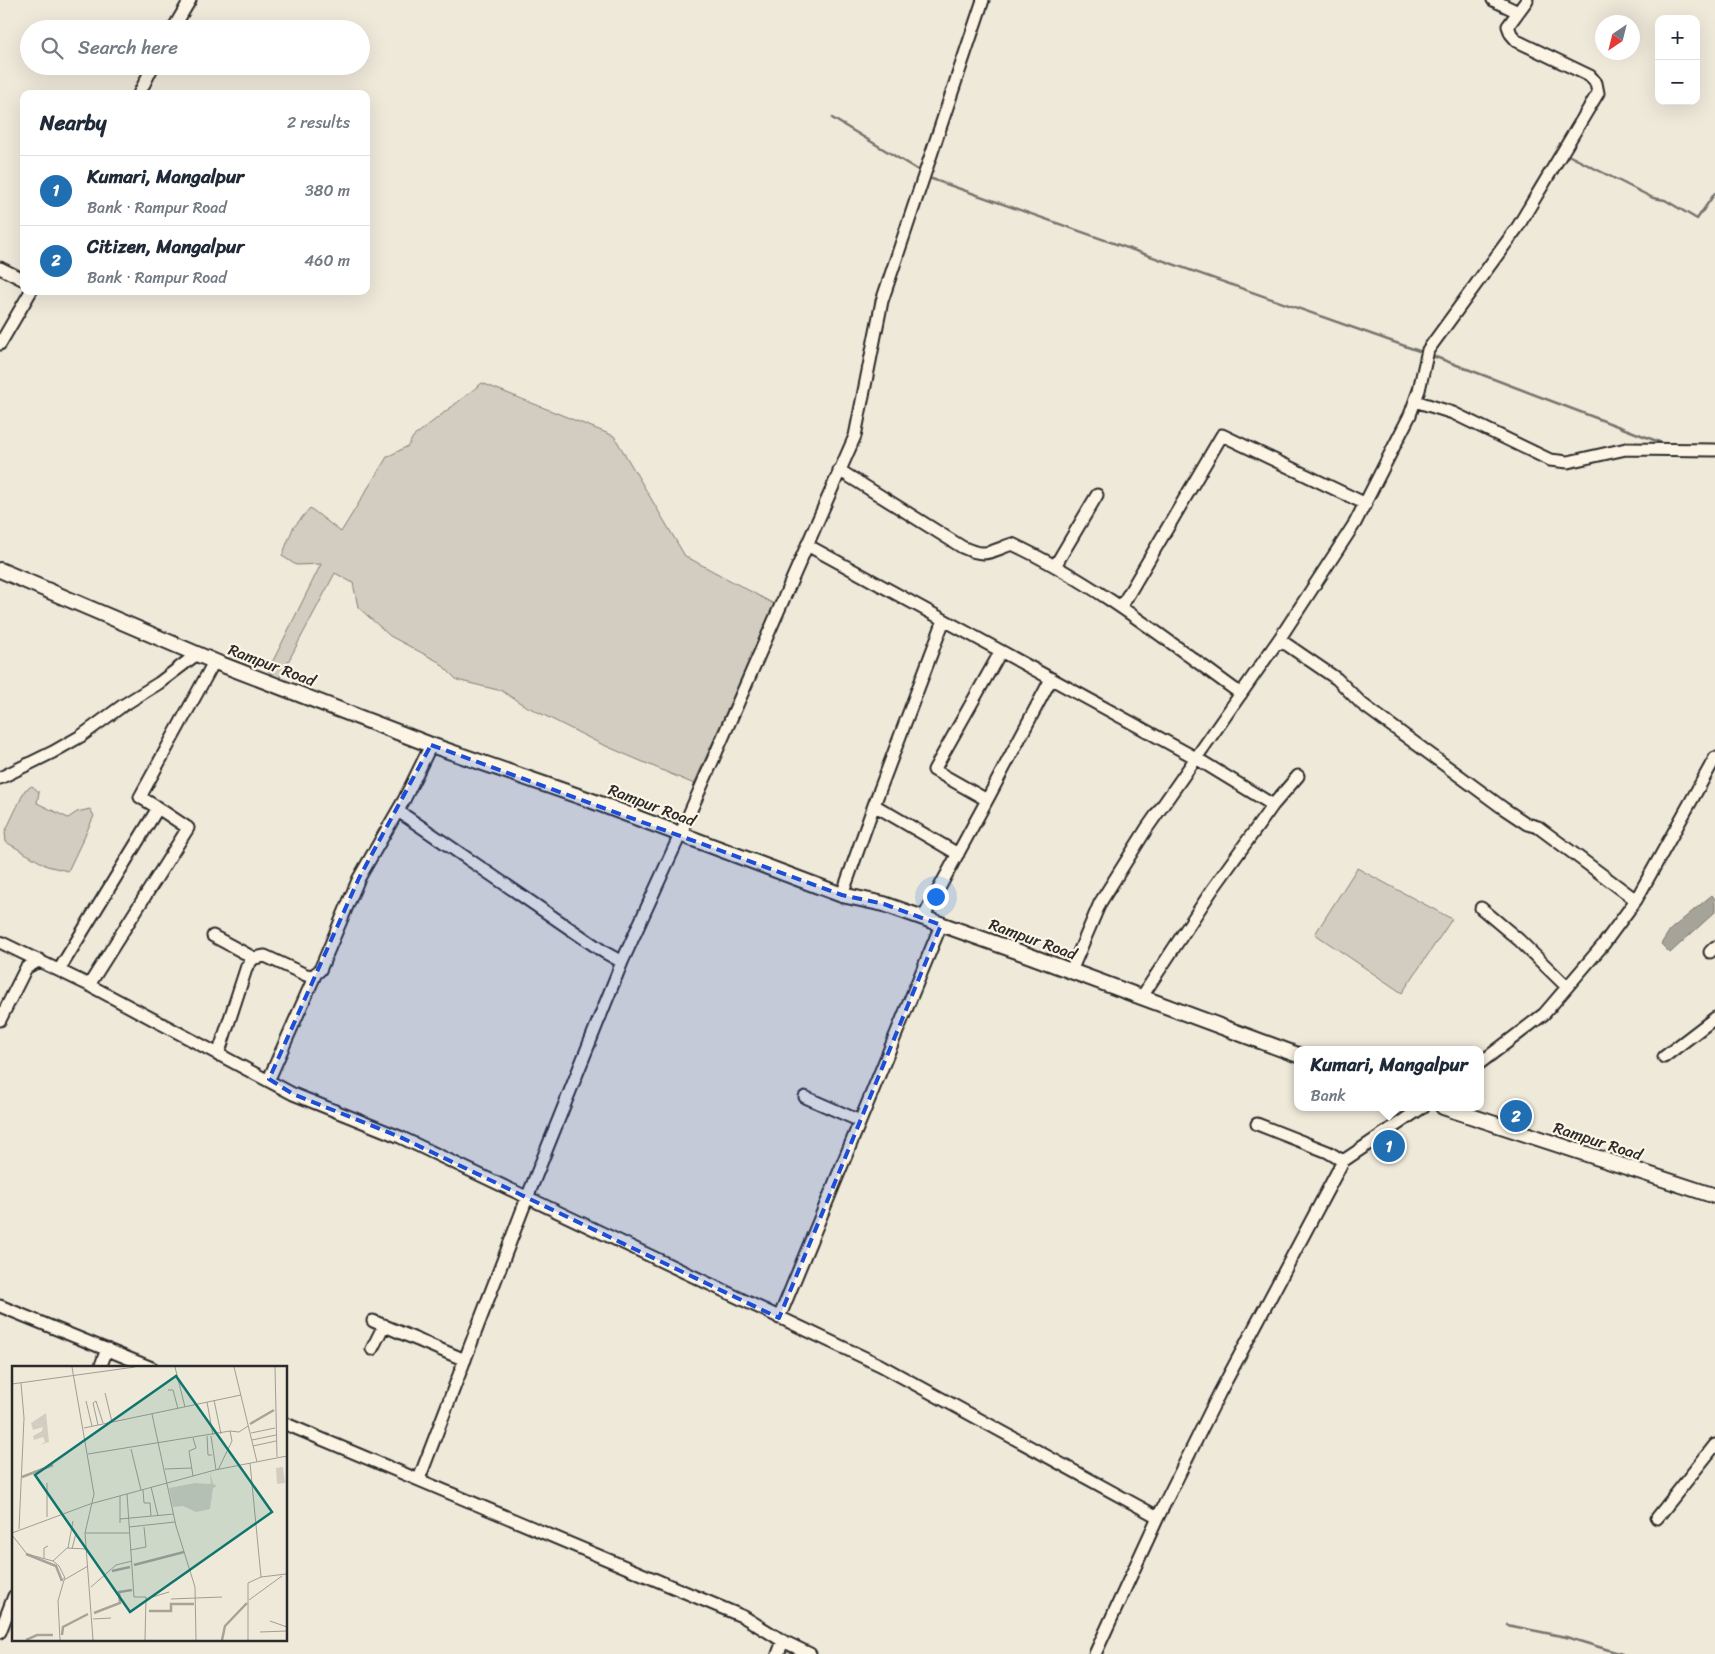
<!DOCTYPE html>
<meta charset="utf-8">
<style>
:root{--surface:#fff;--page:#f6f6f7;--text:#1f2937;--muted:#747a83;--line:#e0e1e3;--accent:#1f6fb2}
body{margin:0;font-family:Sriracha,sans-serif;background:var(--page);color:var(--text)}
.controls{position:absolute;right:15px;top:15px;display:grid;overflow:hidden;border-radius:10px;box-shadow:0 5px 20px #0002}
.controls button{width:45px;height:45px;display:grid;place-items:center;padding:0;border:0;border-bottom:1px solid var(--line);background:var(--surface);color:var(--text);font:25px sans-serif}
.compass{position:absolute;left:1595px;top:15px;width:45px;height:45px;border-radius:50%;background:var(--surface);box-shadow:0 5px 20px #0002;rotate:215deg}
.you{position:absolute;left:935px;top:896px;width:18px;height:18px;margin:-12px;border:4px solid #fff;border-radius:50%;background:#1a73e8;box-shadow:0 0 0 8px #1a73e833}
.badge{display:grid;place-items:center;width:32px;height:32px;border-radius:50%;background:var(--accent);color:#fff;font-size:16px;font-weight:700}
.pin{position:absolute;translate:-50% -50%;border:2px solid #fff;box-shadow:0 1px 5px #0006}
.popup{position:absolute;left:1294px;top:1046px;width:190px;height:65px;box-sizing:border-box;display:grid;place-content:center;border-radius:10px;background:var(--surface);filter:drop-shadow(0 1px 4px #0005);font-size:16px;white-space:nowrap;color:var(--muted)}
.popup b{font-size:19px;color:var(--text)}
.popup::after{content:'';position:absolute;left:50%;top:100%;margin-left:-10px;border:10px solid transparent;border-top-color:var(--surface)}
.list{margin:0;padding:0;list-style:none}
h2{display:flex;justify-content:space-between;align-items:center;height:65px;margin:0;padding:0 20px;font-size:21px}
h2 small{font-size:16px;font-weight:400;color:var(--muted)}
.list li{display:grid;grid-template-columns:32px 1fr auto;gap:15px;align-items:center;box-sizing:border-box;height:70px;padding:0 20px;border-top:1px solid var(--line)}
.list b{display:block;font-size:19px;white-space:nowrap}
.list p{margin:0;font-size:16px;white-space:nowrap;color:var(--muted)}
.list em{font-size:16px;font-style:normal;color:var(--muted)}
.icon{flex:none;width:28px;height:28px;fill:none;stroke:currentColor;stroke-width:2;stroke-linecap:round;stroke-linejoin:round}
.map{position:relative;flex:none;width:1715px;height:1654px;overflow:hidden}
.search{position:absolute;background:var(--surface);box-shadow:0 5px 20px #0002;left:20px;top:20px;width:350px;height:55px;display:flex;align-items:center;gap:12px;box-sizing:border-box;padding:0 18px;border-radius:28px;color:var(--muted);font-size:19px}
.panel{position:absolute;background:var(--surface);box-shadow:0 5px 20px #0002;left:20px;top:90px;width:350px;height:205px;border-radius:10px}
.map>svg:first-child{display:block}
.green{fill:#d2cdc0;stroke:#7e7c76}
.water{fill:#a6a399;stroke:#75736d}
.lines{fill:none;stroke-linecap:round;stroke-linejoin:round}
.stream{stroke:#75736d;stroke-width:2.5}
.minor-casing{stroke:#2b2b2b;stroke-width:15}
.major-casing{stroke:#2b2b2b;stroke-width:18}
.minor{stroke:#fcf5e5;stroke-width:11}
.major{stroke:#fcf5e5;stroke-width:14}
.marked{fill:#1d4ed8;fill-opacity:0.2;stroke:#1d4ed8;stroke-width:4;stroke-dasharray:10 6;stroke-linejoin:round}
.labels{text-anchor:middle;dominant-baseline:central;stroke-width:4.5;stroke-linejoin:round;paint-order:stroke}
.street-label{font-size:16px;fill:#2b2b2b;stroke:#fcf5e5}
.inset-river{fill:none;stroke:#a6a399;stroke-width:2.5}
.inset-road{fill:none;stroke:#a19d94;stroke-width:1}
.view{fill:#0f766e;fill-opacity:0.15;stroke:#0f766e;stroke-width:2.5}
.inset-edge{fill:none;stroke:#2b2b2b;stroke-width:2.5}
</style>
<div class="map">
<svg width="1715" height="1654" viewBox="0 0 1715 1654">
<rect width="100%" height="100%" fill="#efe9da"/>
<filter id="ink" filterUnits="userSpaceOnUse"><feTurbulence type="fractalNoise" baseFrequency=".02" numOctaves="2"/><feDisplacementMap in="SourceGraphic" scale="10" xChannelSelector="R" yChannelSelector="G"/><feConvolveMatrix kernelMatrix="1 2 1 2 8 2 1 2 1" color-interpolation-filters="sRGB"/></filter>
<g filter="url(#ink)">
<path class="green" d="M482 383 614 436 685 556 774 604 694 784 599 743 522 704 502 691 457 680 439 662 390 636 358 607 353 583 335 573 279 679 268 671 321 564 296 565 282 556 293 528 310 508 341 532 387 457 408 446 413 437Z
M32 786 39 792 37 803 68 818 77 812 90 809 94 816 68 871 47 866 6 842 5 832 25 790Z
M1357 868 1452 919 1402 993 1315 934Z"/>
<path class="water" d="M1712 895 1715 899V912L1670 953 1661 944 1670 930Z"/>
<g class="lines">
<path class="stream" d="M832 118 918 170
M1570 156 1653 198 1665 200 1697 219 1715 193
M932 179 1419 351
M1433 356 1662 443
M1507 1625 1566 1637 1622 1654"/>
<g class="minor-casing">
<path id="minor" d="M1493 0 1518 12
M173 29 190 0
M139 94 153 66
M0 268 24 280
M0 344 31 291
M1415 401 1453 413 1550 460 1568 462 1626 449 1715 450
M839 470 962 547C986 558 989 552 1012 544 1094 582 1168 641 1241 694
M807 545 1196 758 1273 805
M1055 566 1097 495
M1121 607 1222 435 1366 504
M1277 643 1286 644 1337 679 1362 704 1503 808 1527 824 1538 827 1636 900
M0 778 53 752 81 736 122 706 159 683 197 654
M987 800 1051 679
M874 805 958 854
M398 811 604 952 622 962
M842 895 874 805 944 620
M1481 908 1519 940 1567 987
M923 918 987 800 934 770 1001 651
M213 936 254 958
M0 942 89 985 293 1094 400 1137 880 1365 1158 1517
M1710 952 1715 947
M59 970 158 808 140 797 214 662
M1071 971 1100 903 1147 828 1282 635 1355 523 1410 415 1419 390 1428 350 1517 228 1598 93 1596 83 1590 76 1517 41 1511 34 1508 26 1527 0
M89 985 188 828 158 808
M1141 998 1212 890 1273 805 1298 776
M0 1020 26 968 40 960
M218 1055 247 966 254 958 265 956 306 975 313 976 320 970 359 878 404 800 431 745
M1664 1057 1715 1018
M1480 1063 1544 1014 1603 945 1636 900 1715 758
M269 1079 316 973
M805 1097 860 1121
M1257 1124 1328 1152 1343 1161
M0 1306 152 1368
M779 1318 941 925
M373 1321 465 1360
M372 1349 384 1325
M100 1368 107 1349
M286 1424 744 1617 783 1641 810 1654
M419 1479 527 1198 622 962 680 835 855 436 882 301 983 0
M1657 1518 1715 1445
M0 1632 14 1596
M778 1654 783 1641
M1095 1654 1158 1517 1219 1394 1343 1161 1423 1107"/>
</g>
<g class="major-casing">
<path id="major" d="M0 570 218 663 431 745 587 799 842 895 884 904 1025 954 1298 1055
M1443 1107 1715 1196"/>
</g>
<use href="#minor" class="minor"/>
<use href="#major" class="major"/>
</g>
</g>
<path class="marked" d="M431 745 842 895 884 904 941 925 779 1318 400 1137 293 1094 269 1079 359 878Z"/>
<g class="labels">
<g class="street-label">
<text transform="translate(272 665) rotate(21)">Rampur Road</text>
<text transform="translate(652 805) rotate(21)">Rampur Road</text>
<text transform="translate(1033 939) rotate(20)">Rampur Road</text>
<text transform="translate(1598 1141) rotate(18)">Rampur Road</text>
</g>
</g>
<g transform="translate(12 1366)">
<rect width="275" height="275" fill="#efe9da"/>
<path d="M34 47 37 76 28 79 33 76 31 71 22 74 21 70 30 65 31 61 21 64 19 57ZM271 101 273 117 265 118 264 102ZM198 106 201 118 205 120 201 122 198 143 184 146 171 140 161 141 157 122 183 117 199 118Z" fill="#d2cdc0"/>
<path class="inset-river" d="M238 58 262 44M10 111 41 99M14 188 44 200 50 215M122 199 172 186M100 205 118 201M137 245H159V238H182M82 247 108 237 107 226 120 224M50 269 51 261 76 248M14 274 25 269H41M210 274 213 260 235 237"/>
<path class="inset-road" d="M60 1 82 128 73 167 81 274M163 1 173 41M222 1 245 96M263 1 265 91M0 18 123 1M156 24H161L166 43M93 27 100 56M202 34 209 68M74 35 80 60M195 36 201 69M140 48 164 160 183 221 184 274M86 59 81 37 84 35 91 57M72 62 229 29M218 65 227 66 236 60M239 67 263 62M195 70 196 89H200M199 70 204 104M181 72 184 82 177 85 181 110M240 74 264 69M241 80 264 75M119 83 129 124M76 88 218 65 220 75 206 104M238 97 249 211M153 103 180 102M139 121 146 150M131 124 132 137H138L139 150M115 128 122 231H134L133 274M35 151V117M108 153 162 148M108 157V130M117 161 163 156M7 163 12 52 9 17M0 167 78 138 203 104 275 90M73 167H117M0 169 15 188 41 195 47 200 53 212 49 214M56 182 61 155M60 183 64 167M118 184 134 181 132 161M32 193V182L36 180M41 195 55 182 74 183M79 221 104 199 120 195M184 232 210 231M134 233 157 226M159 233 184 232M237 234 270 210M81 253 99 252M258 255 275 261M248 266 275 265M48 274 46 235 52 214 76 200M236 274V217L249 211 274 208"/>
<path class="view" d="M164 10 260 146 118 246 23 109Z"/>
<rect width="275" height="275" class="inset-edge"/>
</g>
</svg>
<div class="controls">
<button>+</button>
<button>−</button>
</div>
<svg class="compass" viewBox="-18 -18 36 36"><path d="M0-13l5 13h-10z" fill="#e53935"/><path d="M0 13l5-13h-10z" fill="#747a83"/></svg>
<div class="you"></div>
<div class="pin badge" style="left:1389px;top:1146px">1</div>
<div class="popup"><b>Kumari, Mangalpur</b>Bank</div>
<div class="pin badge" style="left:1516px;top:1116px">2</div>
<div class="search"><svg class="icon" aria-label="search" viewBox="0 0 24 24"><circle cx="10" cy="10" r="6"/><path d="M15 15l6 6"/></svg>Search here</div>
<section class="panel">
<h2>Nearby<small>2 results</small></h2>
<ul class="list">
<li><span class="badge">1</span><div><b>Kumari, Mangalpur</b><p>Bank · Rampur Road</p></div><em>380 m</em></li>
<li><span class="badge">2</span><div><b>Citizen, Mangalpur</b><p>Bank · Rampur Road</p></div><em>460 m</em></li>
</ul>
</section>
</div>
